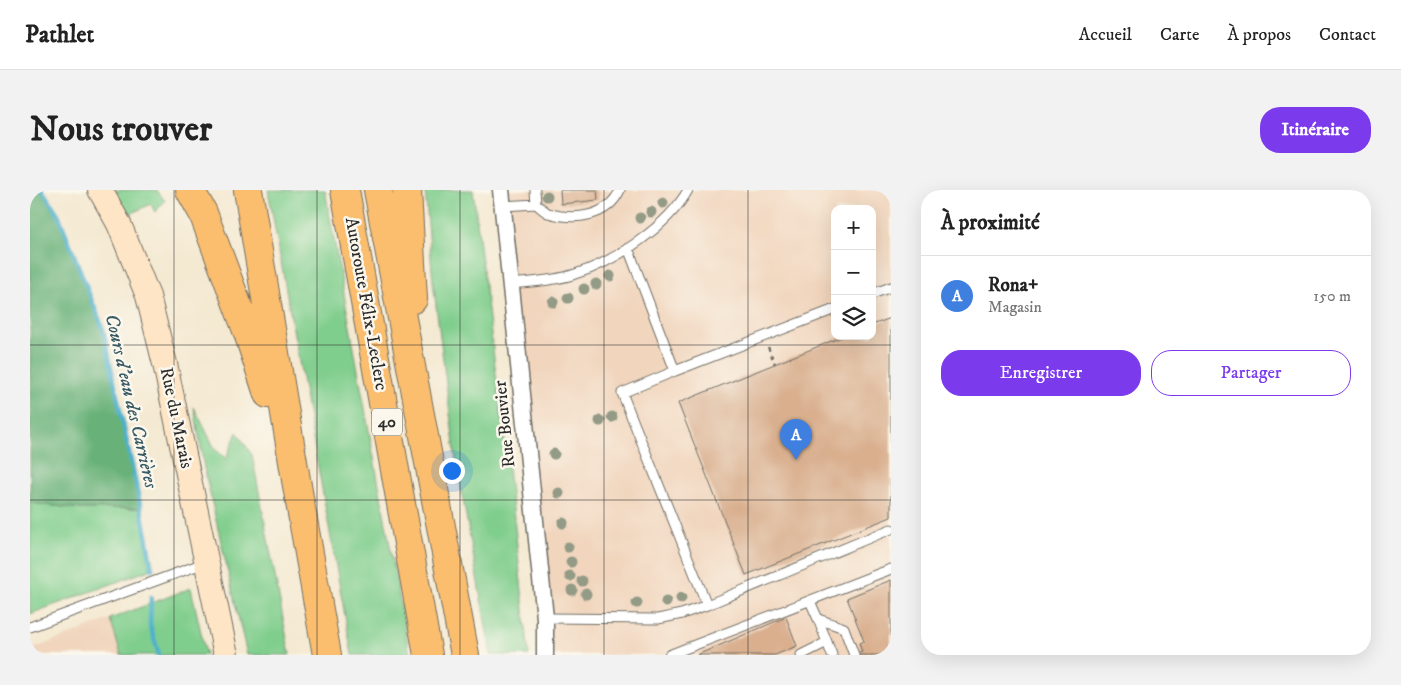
<!DOCTYPE html>
<html lang="fr">
<meta charset="utf-8">
<style>
:root{--surface:#fff;--page:#f2f2f2;--text:#222;--muted:#767676;--line:#e0e0e0;--accent:#7c3aed}
body{margin:0;font-family:"IM FELL DW Pica",serif;background:var(--page);color:var(--text)}
.controls{position:absolute;right:15px;top:15px;display:grid;overflow:hidden;border-radius:10px;box-shadow:0 5px 20px #0002}
.controls button{width:45px;height:45px;display:grid;place-items:center;padding:0;border:0;border-bottom:1px solid var(--line);background:var(--surface);color:var(--text);font:25px sans-serif}
.you{position:absolute;left:421px;top:280px;width:18px;height:18px;margin:-12px;border:4px solid #fff;border-radius:50%;background:#1a73e8;box-shadow:0 0 0 8px #1a73e833}
.badge{display:grid;place-items:center;width:32px;height:32px;border-radius:50%;background:var(--accent);color:#fff;font-size:16px;font-weight:700}
.pin{position:absolute;translate:-50% -41px;filter:drop-shadow(0 1px 2px #0008)}
.pin::after{content:'';position:absolute;top:26px;width:18px;height:15px;background:inherit;clip-path:polygon(0 0,100% 0,50% 100%)}
.list{margin:0;padding:0;list-style:none}
h2{display:flex;justify-content:space-between;align-items:center;height:65px;margin:0;padding:0 20px;font-size:21px}
h2 small{font-size:16px;font-weight:400;color:var(--muted)}
.list li{display:grid;grid-template-columns:32px 1fr auto;gap:15px;align-items:center;box-sizing:border-box;height:80px;padding:0 20px;border-top:1px solid var(--line)}
.list b{display:block;font-size:19px;white-space:nowrap}
.list p{margin:0;font-size:16px;white-space:nowrap;color:var(--muted)}
.list em{font-size:16px;font-style:normal;color:var(--muted)}
.actions{display:flex;gap:10px;padding:15px 20px}
.actions a{flex:1;padding:11px 0;border:1px solid var(--accent);border-radius:20px;text-align:center;font-size:18px;color:var(--accent)}
.actions .main{background:var(--accent);color:#fff}
.icon{flex:none;width:28px;height:28px;fill:none;stroke:currentColor;stroke-width:2;stroke-linecap:round;stroke-linejoin:round}
.map{position:relative;flex:none;width:861px;height:465px;overflow:hidden;border-radius:20px}
header{display:flex;align-items:center;gap:30px;box-sizing:border-box;height:70px;padding:0 25px;background:var(--surface);border-bottom:1px solid var(--line)}
header strong{font-size:24px}
nav{display:flex;gap:28px;margin-inline-start:auto;font-size:18px}
.intro{display:flex;align-items:center;justify-content:space-between;box-sizing:border-box;height:120px;padding:0 30px}
h1{margin:0;font-size:35px}
.button{padding:12px 22px;border-radius:20px;background:var(--accent);color:#fff;font-size:18px;font-weight:700}
main{display:flex;gap:30px;padding:0 30px}
aside{flex:1;background:var(--surface);border-radius:20px;box-shadow:0 5px 20px #0002}
.map>svg:first-child{display:block}
.built{fill:#f1d5bd;fill-rule:evenodd}
.green{fill:#80ce8d;stroke:#567c5c}
.forest{fill:#68b178;stroke:#4a6e52}
.lines{fill:none;stroke-linecap:round;stroke-linejoin:round}
.stream{stroke:#4eb1cd;stroke-width:4.5}
.building{fill:#d9af8e}
.lane-casing{stroke:#716e65;stroke-width:11}
.street-casing{stroke:#716e65;stroke-width:19}
.secondary-casing{stroke:#716e65;stroke-width:26}
.highway-casing{stroke:#716e65;stroke-width:30}
.path{stroke:#716e65;stroke-width:2.5;stroke-dasharray:4 4;stroke-linecap:butt}
.lane{stroke:#fff;stroke-width:9}
.street{stroke:#fff;stroke-width:16}
.secondary{stroke:#fde5c5;stroke-width:24}
.highway{stroke:#fbbe6e;stroke-width:28}
.tree{fill:#939b86}
.grid{fill:none;stroke:#2b2b2b;stroke-width:1;stroke-opacity:0.55}
.labels{text-anchor:middle;dominant-baseline:central;stroke-width:5;stroke-linejoin:round;paint-order:stroke}
.shield{fill:#fbf7ec;stroke:#696865;stroke-width:1}
.shield-label{font-size:16px;font-weight:bold;fill:#2b2b2b}
.street-label{font-size:18px;fill:#2b2b2b;stroke:#fbf7ec}
.water-label{font-size:19px;font-style:italic;fill:#375a64;stroke:#fbf7ec}
</style>
<header>
<strong>Pathlet</strong>
<nav><a>Accueil</a><a>Carte</a><a>À propos</a><a>Contact</a></nav>
</header>
<div class="intro"><h1>Nous trouver</h1><a class="button">Itinéraire</a></div>
<main>
<div class="map">
<svg width="861" height="465" viewBox="0 0 861 465">
<rect width="100%" height="100%" fill="#fbf7ec"/>
<filter id="ink" filterUnits="userSpaceOnUse"><feTurbulence type="fractalNoise" baseFrequency=".02" numOctaves="2"/><feDisplacementMap in="SourceGraphic" scale="10" xChannelSelector="R" yChannelSelector="G"/><feConvolveMatrix kernelMatrix="1 2 1 2 8 2 1 2 1" color-interpolation-filters="sRGB"/></filter>
<filter id="wash" filterUnits="userSpaceOnUse"><feTurbulence type="fractalNoise" baseFrequency=".0096" numOctaves="4" result="noise"/><feDisplacementMap in="SourceGraphic" scale="20" xChannelSelector="R" yChannelSelector="G"/><feGaussianBlur stdDeviation="1.12" result="paint"/><feColorMatrix in="noise" values="0 0 0 0 0 0 0 0 0 0 0 0 0 0 0 0 0 1.4 0 .05"/><feComposite in="paint" operator="in"/></filter>
<g filter="url(#wash)">
<rect width="100%" height="100%" fill="#f4e9d1"/>
<path class="built" d="M471 0H861V465H515ZM805 19H842V146H805Z
M80 429 91 465H0V460Z"/>
<path class="green" d="M85 0H127L135 11 125 22 121 14 98 25Z
M238 0H295L380 465H322Z
M395 0H443L483 319 499 465H461L426 270 403 92Z
M164 217 185 259 196 269 207 242 222 265 260 465H217L174 278Z
M0 313 51 319 111 318 122 379 0 424Z
M161 398 176 465H91L80 429Z"/>
<path class="forest" d="M0 0H12L28 24 73 139 111 318 51 319 0 313Z"/>
<g class="lines">
<path class="stream" d="M12 0 28 24 73 139 111 318 122 379
M121 407 120 435 129 465"/>
</g>
<g id="blocks">
<path class="building" d="M530 0H567L568 10 531 14Z
M861 128V327L716 385 648 213 814 146H842V135Z
M861 390V465H824L832 462 829 453 834 451 817 408Z
M756 427 767 456 745 465H667Z"/>
</g>
</g>
<g filter="url(#ink)">
<use href="#blocks" fill-opacity="0" stroke="#716e65" stroke-width="1"/>
<g class="lines">
<g class="lane-casing">
<path id="lane" d="M505 0 506 14
M472 16 506 14C510 17 514 21 518 23 545 31 578 27 590 0
M480 94C501 92 525 91 545 84 585 72 638 36 658 0
M842 104 861 97
M645 181 805 119
M780 411 788 429 814 438 824 465
M677 415 861 339
M515 428 628 429 652 424 677 415 592 203 645 181 598 58
M788 429 802 465
M0 437 177 372
M639 465 861 379
M771 465 797 452"/>
</g>
<g class="street-casing">
<path id="street" d="M471 0 515 428V465"/>
</g>
<g class="secondary-casing">
<path id="secondary" d="M70 0 89 34 118 106 135 174 196 465"/>
</g>
<g class="highway-casing">
<path id="highway" d="M160 0 173 23 218 143 238 204
M218 0 266 290 297 465
M315 0 398 465
M348 0 435 465
M377 0 383 109"/>
</g>
<path class="path" d="M738 157 745 174"/>
<use href="#lane" class="lane"/>
<use href="#street" class="street"/>
<use href="#secondary" class="secondary"/>
<use href="#highway" class="highway"/>
</g>
<g class="tree">
<circle cx="517" cy="6" r="5.5"/>
<circle cx="633" cy="13" r="5.5"/>
<circle cx="621" cy="22" r="5.5"/>
<circle cx="610" cy="28" r="5.5"/>
<circle cx="580" cy="86" r="5.5"/>
<circle cx="566" cy="94" r="5.5"/>
<circle cx="554" cy="99" r="5.5"/>
<circle cx="538" cy="108" r="5.5"/>
<circle cx="523" cy="112" r="5.5"/>
<circle cx="582" cy="227" r="5.5"/>
<circle cx="570" cy="231" r="5.5"/>
<circle cx="524" cy="264" r="5.5"/>
<circle cx="529" cy="303" r="5.5"/>
<circle cx="533" cy="333" r="5.5"/>
<circle cx="538" cy="357" r="5.5"/>
<circle cx="541" cy="372" r="5.5"/>
<circle cx="540" cy="386" r="5.5"/>
<circle cx="552" cy="391" r="5.5"/>
<circle cx="542" cy="400" r="5.5"/>
<circle cx="556" cy="404" r="5.5"/>
<circle cx="651" cy="408" r="5.5"/>
<circle cx="636" cy="412" r="5.5"/>
<circle cx="607" cy="413" r="5.5"/>
</g>
</g>
<path class="grid" d="M144 0V465M287 0V465M430 0V465M574 0V465M718 0V465M0 155H861M0 310H861"/>
<g class="labels">
<rect class="shield" x="342" y="218.5" width="30" height="27" rx="4"/>
<g class="shield-label">
<text x="357" y="232">40</text>
</g>
<g class="street-label">
<text transform="translate(336 114) rotate(80)">Autoroute Félix-Leclerc</text>
<text transform="translate(146 228) rotate(78)">Rue du Marais</text>
<text transform="translate(475 234) rotate(-96)">Rue Bouvier</text>
</g>
<g class="water-label">
<text transform="translate(101 211) rotate(77)">Cours d'eau des Carrières</text>
</g>
</g>
</svg>
<div class="controls">
<button>+</button>
<button>−</button>
<button><svg class="icon" aria-label="layers" viewBox="0 0 24 24"><path d="M12 4l9 5-9 5-9-5zM3 14l9 5 9-5"/></svg></button>
</div>
<div class="you"></div>
<div class="pin badge" style="left:766px;top:270px;background:#3f7fe0">A</div>
</div>
<aside>
<h2>À proximité<small></small></h2>
<ul class="list">
<li><span class="badge" style="background:#3f7fe0">A</span><div><b>Rona+</b><p>Magasin</p></div><em>150 m</em></li>
</ul>
<div class="actions"><a class="main">Enregistrer</a><a>Partager</a></div>
</aside>
</main>
